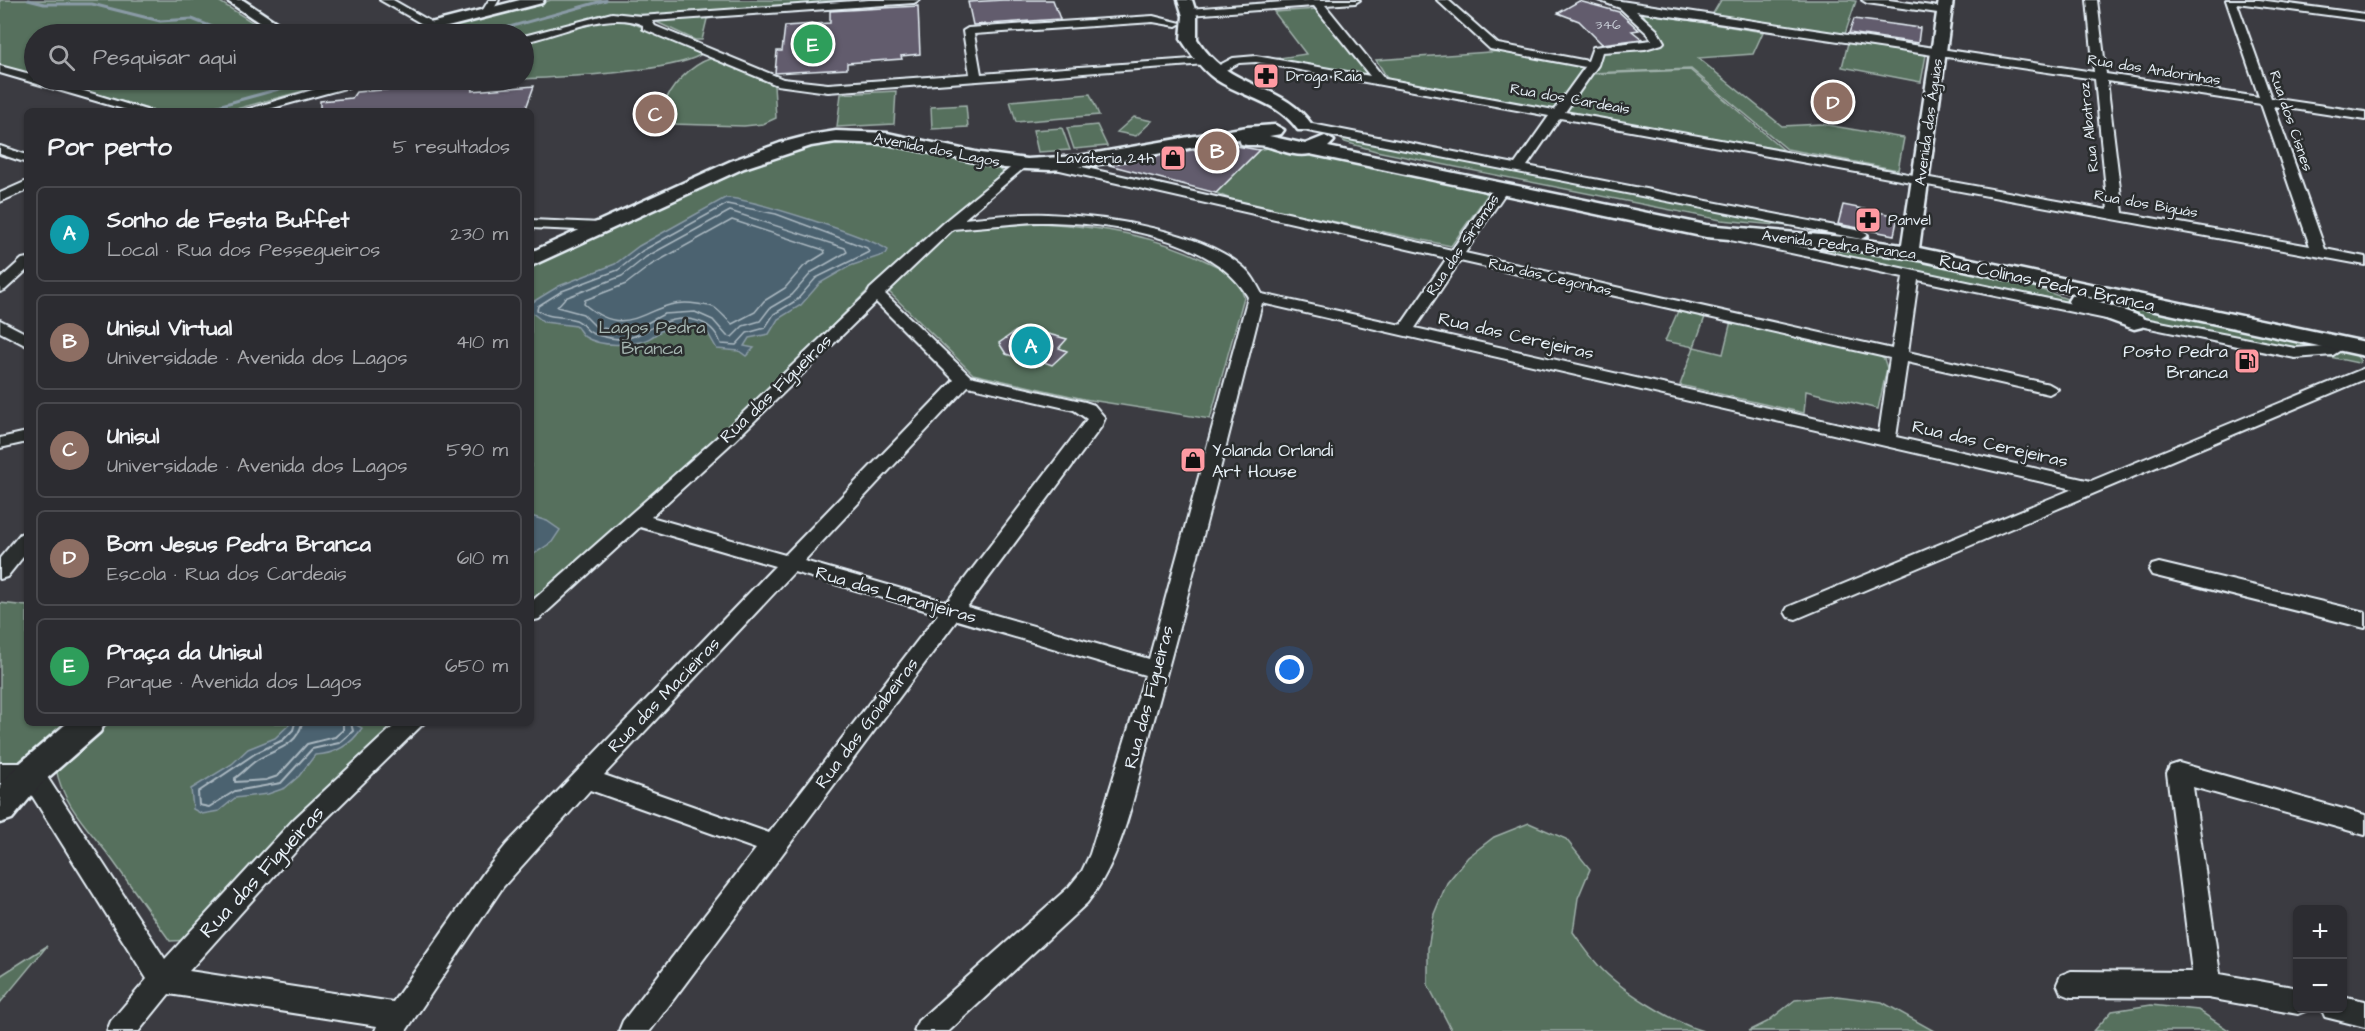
<!DOCTYPE html>
<html lang="pt">
<meta charset="utf-8">
<style>
:root{--surface:#2c2c31;--page:#38383d;--text:#f1f3f6;--muted:#a6a7ab;--line:#48484d;--accent:#ff9aa2}
body{margin:0;font-family:"Architects Daughter",sans-serif;background:var(--page);color:var(--text)}
.controls{position:absolute;right:18px;bottom:18px;display:grid;overflow:hidden;border-radius:9px;box-shadow:0 2px 4px #0004}
.controls button{width:54px;height:54px;display:grid;place-items:center;padding:0;border:0;border-bottom:2px solid var(--line);background:var(--surface);color:var(--text);font:30px sans-serif}
.you{position:absolute;left:1290px;top:670px;width:21px;height:21px;margin:-15px;border:4px solid #fff;border-radius:50%;background:#1a73e8;box-shadow:0 0 0 9px #1a73e833}
.badge{display:grid;place-items:center;width:39px;height:39px;border-radius:50%;background:var(--accent);color:#fff;font-size:20px;font-weight:700}
.pin{position:absolute;translate:-50% -50%;border:3px solid #fff;box-shadow:0 2px 6px #0006}
.list{margin:0;padding:0;list-style:none}
h2{display:flex;justify-content:space-between;align-items:center;height:78px;margin:0;padding:0 24px;font-size:26px}
h2 small{font-size:20px;font-weight:400;color:var(--muted)}
.list li{display:grid;grid-template-columns:39px 1fr auto;gap:18px;align-items:center;box-sizing:border-box;height:96px;margin:0 12px 12px;padding:0 12px;border:2px solid var(--line);border-radius:9px}
.list b{display:block;font-size:22px;white-space:nowrap}
.list p{margin:0;font-size:20px;white-space:nowrap;color:var(--muted)}
.list em{font-size:20px;font-style:normal;color:var(--muted)}
.icon{flex:none;width:33px;height:33px;fill:none;stroke:currentColor;stroke-width:2;stroke-linecap:round;stroke-linejoin:round}
.map{position:relative;flex:none;width:2365px;height:1031px;overflow:hidden}
.search{position:absolute;background:var(--surface);box-shadow:0 2px 4px #0004;left:24px;top:24px;width:510px;height:66px;display:flex;align-items:center;gap:15px;box-sizing:border-box;padding:0 21px;border-radius:33px;color:var(--muted);font-size:22px}
.panel{position:absolute;background:var(--surface);box-shadow:0 2px 4px #0004;left:24px;top:108px;width:510px;height:618px;border-radius:9px}
.map>svg:first-child{display:block}
.green{fill:#566f5d;stroke:#9fb0aa;stroke-width:1.5}
.water{fill:#4c626f;stroke:#8a9ba6;stroke-width:1.5}
.lines{fill:none;stroke-linecap:round;stroke-linejoin:round}
.shore-far1{stroke:#aab8c1;stroke-width:1.5}
.shore{stroke:#aab8c1;stroke-width:2}
.stream{stroke:#8a9ba6;stroke-width:3}
.building{fill:#625c6d;stroke:#e8f1f8;stroke-width:1.5}
.street-casing{stroke:#e8f1f8;stroke-width:4}
.secondary-casing{stroke:#e8f1f8;stroke-width:5}
.street{fill:#2a2d2e;fill-rule:evenodd}
.secondary{fill:#2a2d2e;fill-rule:evenodd}
.labels{text-anchor:middle;dominant-baseline:central;stroke-width:5;stroke-linejoin:round;paint-order:stroke}
.far-number-label{font-size:14px;fill:#c6ccd5}
.far-street-label{font-size:15px;fill:#e8f1f8;stroke:#2a2d2e}
.far-poi-label{font-size:15px;fill:#e8f1f8;stroke:#2a2d2e;text-anchor:start}
.street-label{font-size:18px;fill:#e8f1f8;stroke:#2a2d2e}
.park-label{font-size:18px;fill:#a6b6b2;stroke:#2a2d2e}
.poi-label{font-size:18px;fill:#e8f1f8;stroke:#2a2d2e;text-anchor:end}
.near-street-label{font-size:21px;fill:#e8f1f8;stroke:#2a2d2e}
</style>
<div class="map">
<svg width="2365" height="1031" viewBox="0 0 2365 1031">
<rect width="100%" height="100%" fill="#3b3b41"/>
<filter id="ink" filterUnits="userSpaceOnUse"><feTurbulence type="fractalNoise" baseFrequency=".0167" numOctaves="2"/><feDisplacementMap in="SourceGraphic" scale="12" xChannelSelector="R" yChannelSelector="G"/><feConvolveMatrix kernelMatrix="1 2 1 2 8 2 1 2 1" color-interpolation-filters="sRGB"/></filter>
<g filter="url(#ink)">
<path class="green" d="M0 0H217L271 34H34V75L0 65Z
M551 0H891L654 15 615 13 524 36 419 34Z
M1721 0H1850L1856 1 1845 34 1839 37 1711 17Z
M1318 9 1373 79 1267 60 1306 54 1274 12Z
M1643 13 1763 32 1753 54 1698 58 1782 126 1821 124 1904 138 1898 170 1787 149 1691 69 1590 73 1600 50 1658 45Z
M733 15 707 19 702 40H695L650 19Z
M618 17 698 51 700 55C672 72 560 77 524 79V42Z
M1848 43 1926 55 1921 82 1842 67Z
M1504 51 1590 65 1556 110 1388 79 1376 60Z
M712 58 774 85 776 118 763 124 744 126 670 124 662 110C668 88 690 65 712 58Z
M1690 70 1784 150 1566 113 1590 74Z
M48 80H325L314 88 229 111H155Z
M383 80H514L350 88Z
M896 91 894 124 837 127 841 94Z
M1090 94 1099 115 1016 122 1010 101Z
M966 105 968 127 932 129 931 107Z
M1134 117 1152 121 1136 136 1117 132Z
M1097 125 1107 146 1074 149 1067 128Z
M1062 128 1070 150 1038 152 1033 130Z
M1333 133 1810 228 1721 220 1376 151 1345 142Z
M862 139 993 165 1005 173 867 291 728 430 531 609V444L533 428 531 417V265L777 153 797 146Z
M1270 147 1475 189 1488 194 1451 246 1235 201 1216 193 1259 150Z
M1044 223C1100 227 1155 235 1206 261 1217 266 1228 271 1237 280 1240 285 1242 292 1244 297L1210 419 1084 399 973 374 888 291 955 229Z
M1776 243 1852 247 2000 275 2084 305Z
M2066 291 2353 352 2361 361 2358 363 2131 315Z
M1678 311 1705 317 1694 347 1723 354 1731 321 1876 354 1884 359 1887 368 1878 409 1806 391 1804 413 1680 385 1694 347 1665 341Z
M0 603 27 606V723H83L30 769 0 770Z
M101 723H410L192 940 170 941C151 914 132 888 113 861 92 832 62 805 56 768Z
M1529 823 1566 839 1590 869 1578 898 1573 932C1581 943 1589 955 1598 965 1619 989 1674 1023 1703 1031H1452L1428 985V948L1434 914 1447 883 1468 857 1494 837Z
M47 946 0 1003V976Z
M1837 996 1882 1002 1934 1031H1749L1767 1022 1795 1000Z
M2151 1005 2198 1010 2230 1031H2094L2112 1011Z"/>
<path class="water" d="M725 198C747 197 869 237 888 250L886 254 850 266 820 283 801 305 778 319 769 334 749 338 744 346 754 348 746 356 739 351 717 349 705 328C693 326 683 324 671 327 661 329 655 336 646 340 630 346 601 347 585 337 582 335 579 329 576 326L544 322 531 312V303L559 286 615 264 639 246Z
M531 516 547 521 560 530 552 542 531 556Z
M291 723H353L362 728C351 745 336 754 315 755L299 776 285 788 268 794 235 798 219 811 202 814 193 809 191 789 232 764 248 749 275 738Z"/>
<g class="lines">
<path class="shore-far1" d="M727 204 776 214 867 248 869 252 816 278 797 300 774 314 765 328 747 333 736 345 721 344C712 317 683 315 660 324 647 329 637 338 621 339 614 339 596 336 590 332 585 329 582 322 576 320 562 315 550 319 537 310L538 306 562 291 618 270 642 251Z
M730 211 845 248 847 252 812 272 792 295 770 308 760 321 743 326 732 337 727 336 713 320 695 312 664 314 634 330 621 331 596 327 583 314 557 307 565 298 622 276 646 257Z
M732 220 824 250 825 253 804 266 785 288 764 301 755 312 732 324C726 319 721 312 715 308 710 305 702 305 697 304 648 295 633 346 584 304L585 300 626 284 651 265Z"/>
<path class="shore" d="M295 723 293 730 283 740 256 753 198 792 199 805 209 807 235 791 281 783 312 749 339 743 353 731 351 723
M302 723C297 747 275 749 257 760 249 765 243 773 235 778V782L266 780 278 776 307 744 335 737 343 730V723"/>
<path class="stream" d="M28 0 44 4H92L160 21 192 19 230 34
M484 34 606 0
M200 111 311 80"/>
</g>
<path class="building" d="M1003 0H1053L1060 19 973 25 968 2Z
M1579 1 1619 12 1639 30 1632 31 1642 39 1602 44 1579 21 1558 13Z
M918 6 920 54 901 56 902 59 847 63V69L775 73 777 51H782L785 26 830 23V11Z
M1854 19 1920 28 1918 43 1849 33Z
M476 83 472 91 534 86 525 111H320V101L352 98 356 92Z
M1225 144 1259 150 1216 193 1109 165Z
M1843 205 1898 216 1894 235 1838 224Z
M1029 329 1067 339 1059 348 1067 351 1052 365 1044 362 1041 365 1006 354 999 343 1016 331 1024 333Z"/>
<g class="lines">
<g class="street-casing">
<path id="street" d="M380 0H393L440 27 431 29Z
M489 0H499L490 15H482L481 13Z
M869 0H919L914 3 652 21 655 26 783 79 828 84 970 74 963 31 968 28 1153 16 1181 23 1176 26 1153 22 974 34 981 74 1206 58 1212 61 1206 64 828 92 777 85 643 29V25C609 9 559 35 524 42V36L612 13 640 16Z
M1310 0H1360L1355 3 1325 5 1385 79 1554 110 1585 67 1490 49 1437 0H1448L1498 44 1588 61 1593 47 1652 40 1648 34 1620 8 1598 0H1614L2094 72 2087 0H2097L2106 74 2259 97 2226 0H2259L2365 14V20L2237 3 2271 98 2365 112V120L2274 106 2325 249 2365 257V265L1560 118 1527 166 1861 231 1868 235 1861 239 1308 131V125L1312 124 1515 164 1549 116 1256 62 1239 63 1220 73H1212V69L1233 58 1256 56 1370 76 1314 6 1189 15 1184 12 1189 9ZM1636 11 2095 79 2108 210 1565 112 1598 65 1602 52 1645 49 1662 44 1664 42 1657 30ZM2107 81 2261 104 2310 246 2123 213Z
M1862 0H1889L1945 8 1950 11 1945 14 1867 3Z
M0 66 34 75V80H48L149 111H130L0 73Z
M330 80H343L340 83 356 80H374L262 111H242L319 88Z
M0 146 27 155V163L0 154Z
M1020 160 1027 164 1025 167 964 219C992 216 1019 213 1047 214 1102 216 1212 231 1250 274 1255 280 1258 287 1262 294L1401 325 1447 258 1051 168 1044 164 1051 160 1452 250 1496 186 1501 185 1508 189 1465 253 1892 349 1903 277 1730 240 1728 237 1730 234 1735 233 2134 317 2295 348 2324 346 2344 338 2352 343 2333 355 2295 358 1918 280 1908 352 2049 384 2058 389 2049 394 1907 362 1896 437 2091 481 2365 368V379L1796 619 1788 617 1785 612 1788 607 2073 489 1262 303C1226 445 1191 588 1151 730 1135 788 1125 855 1087 903L949 1031H914L918 1021 1069 887 1082 871 1090 854 1145 675 957 620 650 1031H619L623 1021 756 849 590 790 503 887 406 1031H375L377 1026 169 994 139 1031H107L111 1021 147 979 24 783H0V763H31L40 766 165 959 294 819 397 723H424L312 833 189 971 393 1002 485 871 507 844 775 566 640 527 539 619 531 621V602L723 432 868 293 870 289 944 222ZM1033 222C1100 221 1212 234 1248 297L1149 659 967 607 1101 427 1105 418 1094 405 1085 402 970 376 885 294 953 229ZM1460 261 1890 358 1879 433 1415 328ZM876 302 954 380 785 555 651 517 735 440ZM968 386 1074 410 1087 419 947 602 804 561ZM794 572 938 614 769 833 604 775Z
M27 181V190L0 202V193Z
M531 220 601 223 608 227 601 231 531 228Z
M27 258V270L5 290 0 292V279L22 259Z
M0 320 27 334V346L0 332Z
M27 432V442L0 448V438Z
M27 532V552L7 577 0 579V558L20 534Z
M2159 563 2365 612V628L2152 575 2149 570 2152 565Z
M2179 763 2365 815V835L2193 787 2220 974 2298 988V1008L2308 1010 2298 1014 2208 998 2071 997 2061 993 2057 984 2061 975 2071 971 2192 972 2167 773 2170 766Z
M2342 996 2365 1001V1027L2325 1017 2321 1008H2342Z"/>
</g>
<g class="secondary-casing">
<path id="secondary" d="M226 0H243L294 34H276Z
M520 0H544L542 3 420 34H396L399 31Z
M1178 0H1192L1197 16V39C1230 92 1281 80 1313 126L1310 130H1298C1277 100 1243 98 1215 79 1201 69 1190 53 1181 39L1183 16Z
M1939 0H1953L1919 248 2365 342V356L2081 295 2142 317 2145 322 2142 327 2134 329 2071 306 2068 301 2071 296 2079 295 1914 259 1844 249 1706 237 1310 154C1294 157 1281 150 1266 146 1258 144 1249 146 1241 144L1239 139 1107 163 1051 170 1004 168 887 144 836 142 811 146 744 168 531 266V252L731 161 780 143 811 135 836 131 887 133 980 153 1027 159 1079 156 1247 127 1275 125 1284 130 1281 134 1269 136 1305 144 1325 136 1334 141 1328 147 1706 225 1844 237 1902 245Z
M67 723H105L100 732 43 782 12 819 0 823V785L19 764Z"/>
</g>
<use href="#street" class="street"/>
<use href="#secondary" class="secondary"/>
</g>
</g>
<defs>
<g id="pharmacy-square" transform="scale(1.35)"><rect x="-9" y="-9" width="18" height="18" rx="4" fill="#ff9aa2" stroke="#2a2d2e"/><path d="M-2-6h4v4h4v4h-4v4h-4v-4h-4v-4h4Z" fill="#111"/></g>
<g id="shop-square" transform="scale(1.35)"><rect x="-9" y="-9" width="18" height="18" rx="4" fill="#ff9aa2" stroke="#2a2d2e"/><path d="M-5-2.5h2.3a2.7 3.5 0 0 1 5.4 0H5L5.5 6h-11ZM-1.5-2.5h3a1.5 2.3 0 0 0-3 0Z" fill="#111"/></g>
<g id="fuel-square" transform="scale(1.35)"><rect x="-9" y="-9" width="18" height="18" rx="4" fill="#ff9aa2" stroke="#2a2d2e"/><path d="M-5.5-6h7V0h2V4h1.3V-2.5L3-4.5l.8-.8L6-3V5H2.5V1h-1V6h-7ZM-4.2-4.7v3.2H.2V-4.7Z" fill="#111"/></g>
</defs>
<g fill-rule="evenodd">
<use href="#pharmacy-square" x="1266" y="76"/>
<use href="#shop-square" x="1173" y="158"/>
<use href="#pharmacy-square" x="1868" y="220"/>
<use href="#fuel-square" x="2247" y="361"/>
<use href="#shop-square" x="1193" y="460"/>
</g>
<g class="labels">
<g class="far-number-label">
<text x="1608" y="25">346</text>
</g>
<g class="far-street-label">
<text transform="translate(2154 70) rotate(9)">Rua das Andorinhas</text>
<text transform="translate(1570 99) rotate(10)">Rua dos Cardeais</text>
<text transform="translate(2291 121) rotate(71)">Rua dos Cisnes</text>
<text transform="translate(1929 122) rotate(-82)">Avenida das Águias</text>
<text transform="translate(2089 127) rotate(-96)">Rua Albatroz</text>
<text transform="translate(937 150) rotate(11)">Avenida dos Lagos</text>
<text transform="translate(2146 204) rotate(10)">Rua dos Biguás</text>
<text transform="translate(1463 245) rotate(-56)">Rua das Siriemas</text>
<text transform="translate(1839 245) rotate(7)">Avenida Pedra Branca</text>
<text transform="translate(1550 277) rotate(13)">Rua das Cegonhas</text>
</g>
<g class="far-poi-label">
<text x="1286" y="76">Droga Raia</text>
<text x="1154" y="158" text-anchor="end">Lavateria 24h</text>
<text x="1888" y="220">Panvel</text>
</g>
<g class="street-label">
<text transform="translate(2047 283) rotate(12)">Rua Colinas Pedra Branca</text>
<text transform="translate(1516 336) rotate(13)">Rua das Cerejeiras</text>
<text transform="translate(776 389) rotate(-44)">Rua das Figueiras</text>
<text transform="translate(1990 444) rotate(13)">Rua das Cerejeiras</text>
<text transform="translate(896 595) rotate(16)">Rua das Laranjeiras</text>
<text transform="translate(664 695) rotate(-46)">Rua das Macieiras</text>
<text transform="translate(1149 697) rotate(-75)">Rua das Figueiras</text>
<text transform="translate(867 723) rotate(-53)">Rua das Goiabeiras</text>
</g>
<g class="park-label">
<text x="652" y="327">Lagos Pedra<tspan x="652" dy="21">Branca</tspan></text>
</g>
<g class="poi-label">
<text x="2228" y="351">Posto Pedra<tspan x="2228" dy="21">Branca</tspan></text>
<text x="1212" y="450" text-anchor="start">Yolanda Orlandi<tspan x="1212" dy="21">Art House</tspan></text>
</g>
<g class="near-street-label">
<text transform="translate(262 872) rotate(-47)">Rua das Figueiras</text>
</g>
</g>
</svg>
<div class="controls">
<button>+</button>
<button>−</button>
</div>
<div class="you"></div>
<div class="pin badge" style="left:1031px;top:346px;background:#0f9aa8">A</div>
<div class="pin badge" style="left:1217px;top:151px;background:#8d6e63">B</div>
<div class="pin badge" style="left:655px;top:114px;background:#8d6e63">C</div>
<div class="pin badge" style="left:1833px;top:102px;background:#8d6e63">D</div>
<div class="pin badge" style="left:813px;top:44px;background:#2e9e5b">E</div>
<div class="search"><svg class="icon" aria-label="search" viewBox="0 0 24 24"><circle cx="10" cy="10" r="6"/><path d="M15 15l6 6"/></svg>Pesquisar aqui</div>
<section class="panel">
<h2>Por perto<small>5 resultados</small></h2>
<ul class="list">
<li><span class="badge" style="background:#0f9aa8">A</span><div><b>Sonho de Festa Buffet</b><p>Local · Rua dos Pessegueiros</p></div><em>230 m</em></li>
<li><span class="badge" style="background:#8d6e63">B</span><div><b>Unisul Virtual</b><p>Universidade · Avenida dos Lagos</p></div><em>410 m</em></li>
<li><span class="badge" style="background:#8d6e63">C</span><div><b>Unisul</b><p>Universidade · Avenida dos Lagos</p></div><em>590 m</em></li>
<li><span class="badge" style="background:#8d6e63">D</span><div><b>Bom Jesus Pedra Branca</b><p>Escola · Rua dos Cardeais</p></div><em>610 m</em></li>
<li><span class="badge" style="background:#2e9e5b">E</span><div><b>Praça da Unisul</b><p>Parque · Avenida dos Lagos</p></div><em>650 m</em></li>
</ul>
</section>
</div>
